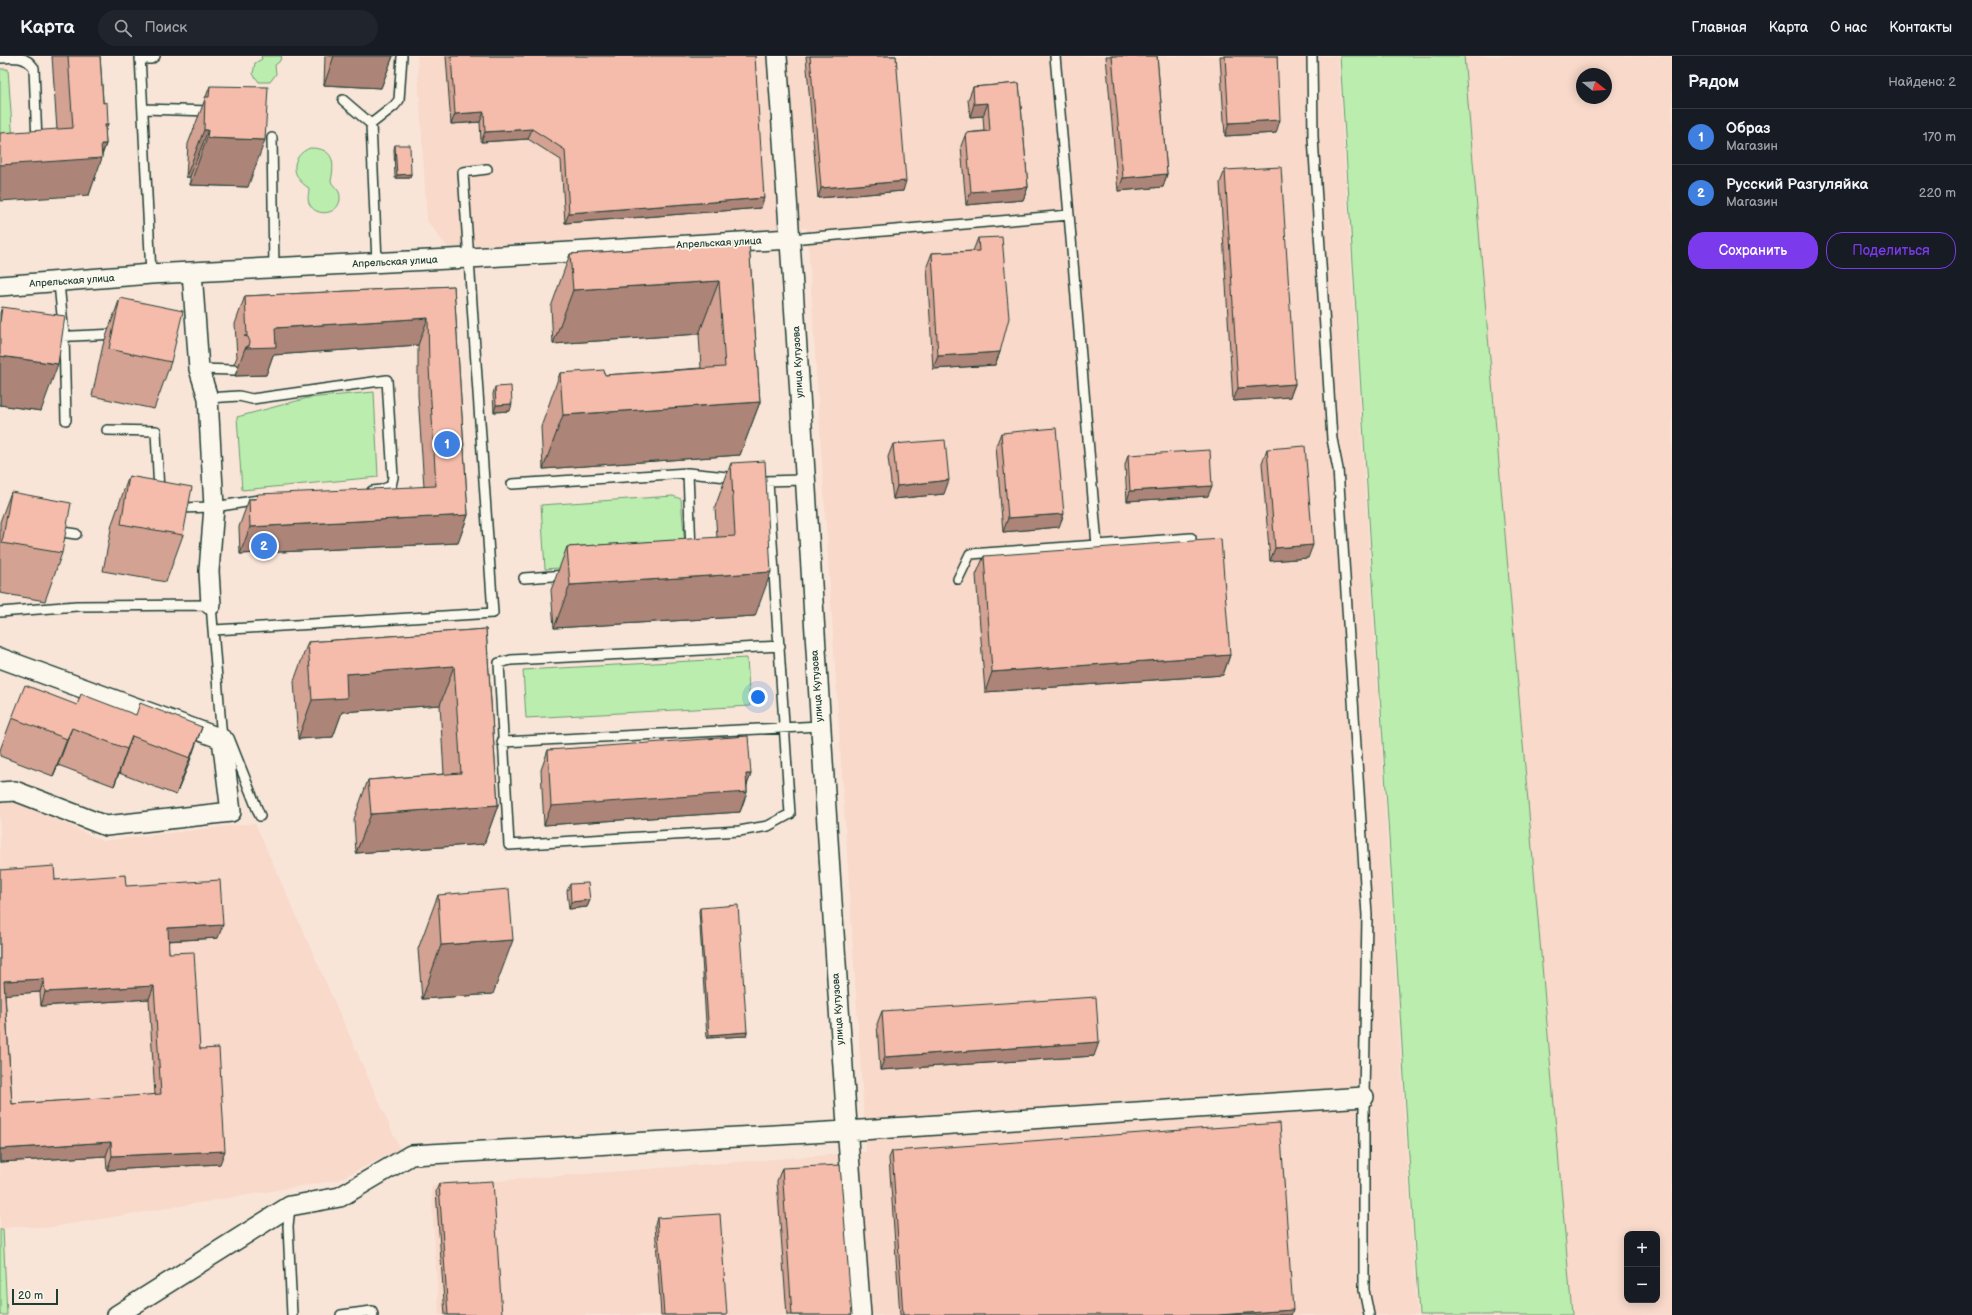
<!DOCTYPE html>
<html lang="ru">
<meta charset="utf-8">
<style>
:root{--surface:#171b24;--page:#20242c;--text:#f1f3f6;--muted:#9ea1a6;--line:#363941;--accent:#7c3aed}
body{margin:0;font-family:"Balsamiq Sans",sans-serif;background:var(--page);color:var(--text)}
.controls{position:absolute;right:12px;bottom:12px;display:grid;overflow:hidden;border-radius:8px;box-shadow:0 2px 10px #0003}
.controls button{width:36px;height:36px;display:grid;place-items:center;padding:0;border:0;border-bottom:1px solid var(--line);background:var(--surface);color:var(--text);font:20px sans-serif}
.compass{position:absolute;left:1576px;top:12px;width:36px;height:36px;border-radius:50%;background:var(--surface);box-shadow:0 2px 10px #0003;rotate:108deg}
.scale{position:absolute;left:12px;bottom:10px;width:46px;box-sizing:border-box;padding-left:4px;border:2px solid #1f3d34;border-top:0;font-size:11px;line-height:14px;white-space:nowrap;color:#1f3d34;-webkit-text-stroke:3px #fbf7ec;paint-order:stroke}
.you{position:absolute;left:758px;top:641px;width:14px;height:14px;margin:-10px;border:3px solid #fff;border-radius:50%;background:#1a73e8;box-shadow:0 0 0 6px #1a73e833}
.badge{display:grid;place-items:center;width:26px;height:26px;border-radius:50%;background:var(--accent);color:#fff;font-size:13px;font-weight:700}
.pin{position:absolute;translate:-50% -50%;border:2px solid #fff;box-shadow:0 1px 4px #0006}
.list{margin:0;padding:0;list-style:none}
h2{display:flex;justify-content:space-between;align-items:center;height:52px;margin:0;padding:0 16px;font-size:17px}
h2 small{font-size:13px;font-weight:400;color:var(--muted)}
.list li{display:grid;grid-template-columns:26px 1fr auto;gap:12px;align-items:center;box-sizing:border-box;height:56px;padding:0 16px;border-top:1px solid var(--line)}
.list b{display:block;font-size:15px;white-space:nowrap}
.list p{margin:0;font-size:13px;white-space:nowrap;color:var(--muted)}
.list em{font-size:13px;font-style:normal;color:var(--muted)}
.actions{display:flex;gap:8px;padding:12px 16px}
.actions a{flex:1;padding:9px 0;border:1px solid var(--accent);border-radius:16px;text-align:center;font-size:14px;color:var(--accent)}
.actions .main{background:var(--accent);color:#fff}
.icon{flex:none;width:22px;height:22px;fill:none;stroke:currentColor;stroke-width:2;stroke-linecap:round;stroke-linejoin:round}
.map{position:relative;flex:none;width:1672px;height:1259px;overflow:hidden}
header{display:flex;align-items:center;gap:24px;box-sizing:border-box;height:56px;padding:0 20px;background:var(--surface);border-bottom:1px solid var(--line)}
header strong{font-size:19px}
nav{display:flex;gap:22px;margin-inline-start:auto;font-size:14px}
.search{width:280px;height:36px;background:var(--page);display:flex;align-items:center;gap:10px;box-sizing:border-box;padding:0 14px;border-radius:22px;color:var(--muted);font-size:15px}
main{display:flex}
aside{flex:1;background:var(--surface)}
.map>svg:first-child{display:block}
.built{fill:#f8d9ca;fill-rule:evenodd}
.green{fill:#bbeeae;stroke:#6d9671}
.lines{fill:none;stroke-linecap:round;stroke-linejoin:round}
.service-casing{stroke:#1f3d34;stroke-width:12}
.minor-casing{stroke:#1f3d34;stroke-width:22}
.service{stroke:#fbf7ec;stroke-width:9}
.minor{stroke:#fbf7ec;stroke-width:19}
.wall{fill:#d3a293;stroke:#1f3d34;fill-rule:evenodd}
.shaded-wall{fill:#ac8478;stroke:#1f3d34}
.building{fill:#f5bcab;stroke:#1f3d34;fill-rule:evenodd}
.labels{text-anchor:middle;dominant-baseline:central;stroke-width:3.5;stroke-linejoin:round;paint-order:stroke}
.street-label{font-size:10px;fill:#1f3d34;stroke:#fbf7ec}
</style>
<header>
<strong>Карта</strong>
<div class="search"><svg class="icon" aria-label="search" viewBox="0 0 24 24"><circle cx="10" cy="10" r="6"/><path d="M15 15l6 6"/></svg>Поиск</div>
<nav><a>Главная</a><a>Карта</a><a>О нас</a><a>Контакты</a></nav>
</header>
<main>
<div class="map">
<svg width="1672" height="1259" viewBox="0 0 1672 1259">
<rect width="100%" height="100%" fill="#f9e5d8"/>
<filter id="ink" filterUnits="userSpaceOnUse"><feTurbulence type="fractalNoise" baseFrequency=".025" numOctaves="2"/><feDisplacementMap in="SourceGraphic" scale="8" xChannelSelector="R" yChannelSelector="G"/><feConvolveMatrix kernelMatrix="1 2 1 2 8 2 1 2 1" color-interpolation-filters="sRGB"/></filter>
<g filter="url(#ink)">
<path class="built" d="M417 0H1338L1417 1259H439L431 1130 866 1096 807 172 448 192 427 165Z
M1464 0H1672V1259H1572ZM1582 18H1606V42H1582ZM1627 1178H1657V1244H1627Z
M18 745 102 785 255 767 400 1093 338 1124 46 1172 21 1170 0 1173V748Z"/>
<path class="green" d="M261 0H282L279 6 275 9 276 18 270 26H259L253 18 255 7 262 3Z
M1340 0H1464L1572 1259H1419Z
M0 13H8L13 86H0Z
M310 92C334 92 335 106 331 125 333 131 340 133 340 141 341 158 316 163 309 147 307 142 309 137 309 132 290 121 290 100 310 92Z
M374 336 378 421 242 434 237 361 308 342Z
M673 440 681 443 685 491 674 504 545 513 541 449Z
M747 602 750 650 526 662 523 614Z
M0 1173H3L7 1259H0Z"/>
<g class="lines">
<g class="service-casing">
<path id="service" d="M140 0 151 218
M1055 0 1069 159
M1312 0 1313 81 1332 383 1338 413 1367 859 1364 1041V1234L1369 1259
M0 2C15 1 26 0 34 12L37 86
M140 3H151L155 0
M343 44 371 68
M143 53 211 55
M272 82 274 212
M791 183 1069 159 1097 489 1191 482
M377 206 371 68 394 50 399 44 402 0
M59 227 64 280 66 364
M50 281 117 278
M199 313 234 314
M208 342 239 340 252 343 387 324 393 421 391 430 381 434 372 435
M107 374 156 375 159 437
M688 417 691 495
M764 425 804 424
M768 426 790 758 768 770 739 775 509 789 499 607 511 604 780 590
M512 428 688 417 737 422
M177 452 214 451 259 444
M55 475 76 478
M524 522 567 519
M958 523 970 498 1097 489
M0 556 77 550 211 549 222 683
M214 574 493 557 463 116 487 113
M229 682 260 760
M502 686 820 670
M290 1151 288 1170 292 1259
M341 1259 372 1255 373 1259"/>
</g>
<g class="minor-casing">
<path id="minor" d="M777 0C808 419 828 840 861 1259
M192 216 199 313 208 342 214 451 209 515 211 549
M0 230 151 218 469 202 791 183
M0 602 222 683 231 756 106 770 15 735 0 736
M117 1259 290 1150 340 1141 411 1099 846 1075 1364 1041"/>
</g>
<use href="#service" class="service"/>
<use href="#minor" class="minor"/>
</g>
<path class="wall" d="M52 0H100L106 88 89 139 57 74Z
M325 0H393L381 32 324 29Z
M446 0H755L761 152 565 167 561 104 528 83 481 86 480 66 451 68Z
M806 0H896L903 135 818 142Z
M1106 0H1157L1167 118 1163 131 1118 135Z
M1220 0H1277L1276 77 1225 80Z
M1019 27 1028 131 1023 144 966 149 961 90 966 77 984 75 983 60 970 61 968 44 973 31Z
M210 30 248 131 190 129V121H186L188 88Z
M395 89 411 118 410 122H395L394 93Z
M1225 114 1295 328 1290 341 1233 345 1220 127Z
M978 182 1000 296 995 309 933 313 927 210 932 197 973 195Z
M749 186 760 346 740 399 543 413 541 371 560 317 605 319 701 312 699 278 553 288 551 251 570 198Z
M454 230 468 459 458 487 240 498 239 471 249 443 424 431 418 339V289L273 299 266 319 235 320 238 311 237 309 234 308 237 301 235 268 245 240Z
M120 242 171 306 154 353 92 340 103 289Z
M2 251 41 355 0 349V257Z
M495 331 510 355 494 356 493 338Z
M1001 377 1059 471 1003 476 996 390Z
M893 388 944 438 893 443 888 401Z
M1267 393 1308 502 1270 505 1262 407Z
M1128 399 1208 440 1127 445 1125 409Z
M731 407 755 560 554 572 551 534 567 491 717 482 715 451Z
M129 420 183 479 166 526 103 515 112 468Z
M11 436 62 497 45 545 0 537V466Z
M984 500 1230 599 1223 619 985 636 976 519Z
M486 573 498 749 484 788 356 797 354 763 368 724 444 718 440 649 342 656 333 681 298 683 294 625 308 586Z
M77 649 202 671 176 739 119 717 114 730 58 709 53 720 0 700V694L12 662Z
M548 694 751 718 747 729V736L740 756 544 769 541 714Z
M0 814 55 824 126 830 218 882 168 885 169 897 200 993 220 1108 107 1114 106 1100 0 1106ZM40 936 41 950 149 943 155 1039 12 1048 5 938Z
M570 828 590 844 587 851 569 853 567 835Z
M438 839 493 938 422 943 418 893Z
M700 852 747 976 746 980 707 982 699 855Z
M882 955 1094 1000 880 1014 877 968Z
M892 1095 1293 1254 1291 1259H900L889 1102Z
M782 1112 852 1259H787L777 1125Z
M439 1128 502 1259H445L436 1135Z
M657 1162 727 1259H661L655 1169Z"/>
<path class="shaded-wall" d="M334 0H393L381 32 324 29Z
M988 47 983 60 970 61 974 48Z
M484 56 480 66 451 68 455 58Z
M1280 64 1276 77 1225 80 1229 67Z
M108 68 96 103 101 88H106L100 102H102L89 139 0 145V109L105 69Z
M532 73 528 83 481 86 485 76Z
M204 74H208L190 121H186Z
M207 82 265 84 248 131 190 129Z
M411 118 410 122H395L397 119Z
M1167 118 1163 131 1118 135 1123 122Z
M906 125 903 135 818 142 821 132Z
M1028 131 1023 144 966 149 971 136Z
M764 142 761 152 565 167 569 157Z
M719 225 699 278 553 288 573 234Z
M428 262 418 289 273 299 266 319 235 320 245 292 275 272Z
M1000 296 995 309 933 313 938 300Z
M0 300 58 308 41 355 0 349Z
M1295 328 1290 341 1233 345 1238 332Z
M760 346 740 399 543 413 563 359Z
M512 348 510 355 494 356 496 349Z
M949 424 944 438 893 443 897 430Z
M1212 430 1208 440 1127 445 1130 435Z
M1064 458 1059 471 1003 476 1008 462Z
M468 459 458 487 240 498 250 471Z
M1313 489 1308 502 1270 505 1275 492Z
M771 516 755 560 554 572 570 529Z
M1230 599 1223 619 985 636 992 616Z
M454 610 440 649 342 656 333 681 298 683 312 644 346 618Z
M202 671 189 708 176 739 190 702Z
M72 672 58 709 53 720 67 683Z
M132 680 119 717 114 730 127 693Z
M746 718H751L744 737 747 736 740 756 544 769 551 750Z
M498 749 484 788 356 797 371 758Z
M590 844 587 851 569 853 571 846Z
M223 869 218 882 163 885 168 872Z
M513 884 493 938 422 943 441 889Z
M44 923 40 936 0 939 4 925Z
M154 930 149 943 41 950 45 936Z
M747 976 746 980 707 982 709 979Z
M1099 986 1094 1000 880 1014 885 1001Z
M111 1086 106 1100 0 1106V1093Z
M225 1095 220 1108 107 1114 112 1100Z
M1293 1254 1291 1259H1218Z"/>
<path class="building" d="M68 0H100L103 47 107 46 108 68 105 69 106 88H101L102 102 0 109V77L73 72Z
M451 0H755L764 142 569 157 565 94 532 73 485 76 484 56 455 58Z
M810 0H896L906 125 821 132Z
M1112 0H1157L1167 118 1123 122Z
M1225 0H1277L1280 64 1229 67Z
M1019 27 1028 131 971 136 966 77 990 75 988 47 974 48 973 31Z
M210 30 268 31 265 84 207 82 208 74H204L205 41H209Z
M395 89H410L411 118 397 119Z
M1281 111 1295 328 1238 332 1225 114Z
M1002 181 1009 262 1000 296 938 300 932 197 979 195 978 182Z
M749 186 760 346 563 359 560 317 604 314 605 319 725 311 719 225 573 234 570 198Z
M454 230 468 459 250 471 249 443H256L258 438 436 430 429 311 428 262 275 272 276 291 245 292 249 290 250 286 248 281 244 280H247L245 240Z
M120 242 183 255 171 306 109 293Z
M2 251 65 260 58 308 0 300V266Z
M511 330 512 348 496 349 495 331Z
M1056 372 1064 458 1008 462 1001 377Z
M945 384 949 424 897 430 893 388Z
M1305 390 1313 489 1275 492 1267 393Z
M1210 394 1212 430 1130 435 1128 399Z
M765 405 771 516 570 529 567 491 735 480 731 407Z
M129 420 192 431 183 479 121 468Z
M11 436 71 447 62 497 2 487Z
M1221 483 1230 599 992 616 984 500Z
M486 573 498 749 371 758 368 724 461 717 454 610 346 618 347 642 312 644 308 586Z
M25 629 77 649 81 638 136 659 140 647 202 671 190 702 132 680 127 693 72 672 67 683 12 662Z
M748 680 751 718H746L747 736 551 750 548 694Z
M54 810 55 824 125 819 126 830 220 824 223 869 168 872 169 897 194 896 200 993 219 992 225 1095 112 1100 111 1086 0 1093V814ZM44 923 45 936 154 930 161 1038 12 1048 4 925Z
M588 827 590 844 571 846 570 828Z
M509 833 513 884 441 889 438 839Z
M738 849 747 976 709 979 700 852Z
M1096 941 1099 986 885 1001 882 955Z
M1280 1067 1293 1254 1218 1259H903L892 1095Z
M840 1109 852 1259H792L782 1112Z
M493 1125 502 1259H448L439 1128Z
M720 1158 727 1259H664L657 1162Z"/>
</g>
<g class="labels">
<g class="street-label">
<text transform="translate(719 187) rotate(-3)">Апрельская улица</text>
<text transform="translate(395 206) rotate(-3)">Апрельская улица</text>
<text transform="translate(72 225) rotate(-4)">Апрельская улица</text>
<text transform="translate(798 306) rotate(-93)">улица Кутузова</text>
<text transform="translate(817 630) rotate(-94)">улица Кутузова</text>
<text transform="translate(838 953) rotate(-94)">улица Кутузова</text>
</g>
</g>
</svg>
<div class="controls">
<button>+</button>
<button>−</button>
</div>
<svg class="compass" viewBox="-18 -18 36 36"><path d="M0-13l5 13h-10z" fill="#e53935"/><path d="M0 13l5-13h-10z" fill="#9ea1a6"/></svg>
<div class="scale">20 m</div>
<div class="you"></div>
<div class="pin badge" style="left:447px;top:388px;background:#3f7fe0">1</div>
<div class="pin badge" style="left:264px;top:490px;background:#3f7fe0">2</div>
</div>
<aside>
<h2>Рядом<small>Найдено: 2</small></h2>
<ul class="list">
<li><span class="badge" style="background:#3f7fe0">1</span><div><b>Образ</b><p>Магазин</p></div><em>170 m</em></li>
<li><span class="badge" style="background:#3f7fe0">2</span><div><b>Русский Разгуляйка</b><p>Магазин</p></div><em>220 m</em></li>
</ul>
<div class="actions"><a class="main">Сохранить</a><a>Поделиться</a></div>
</aside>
</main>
